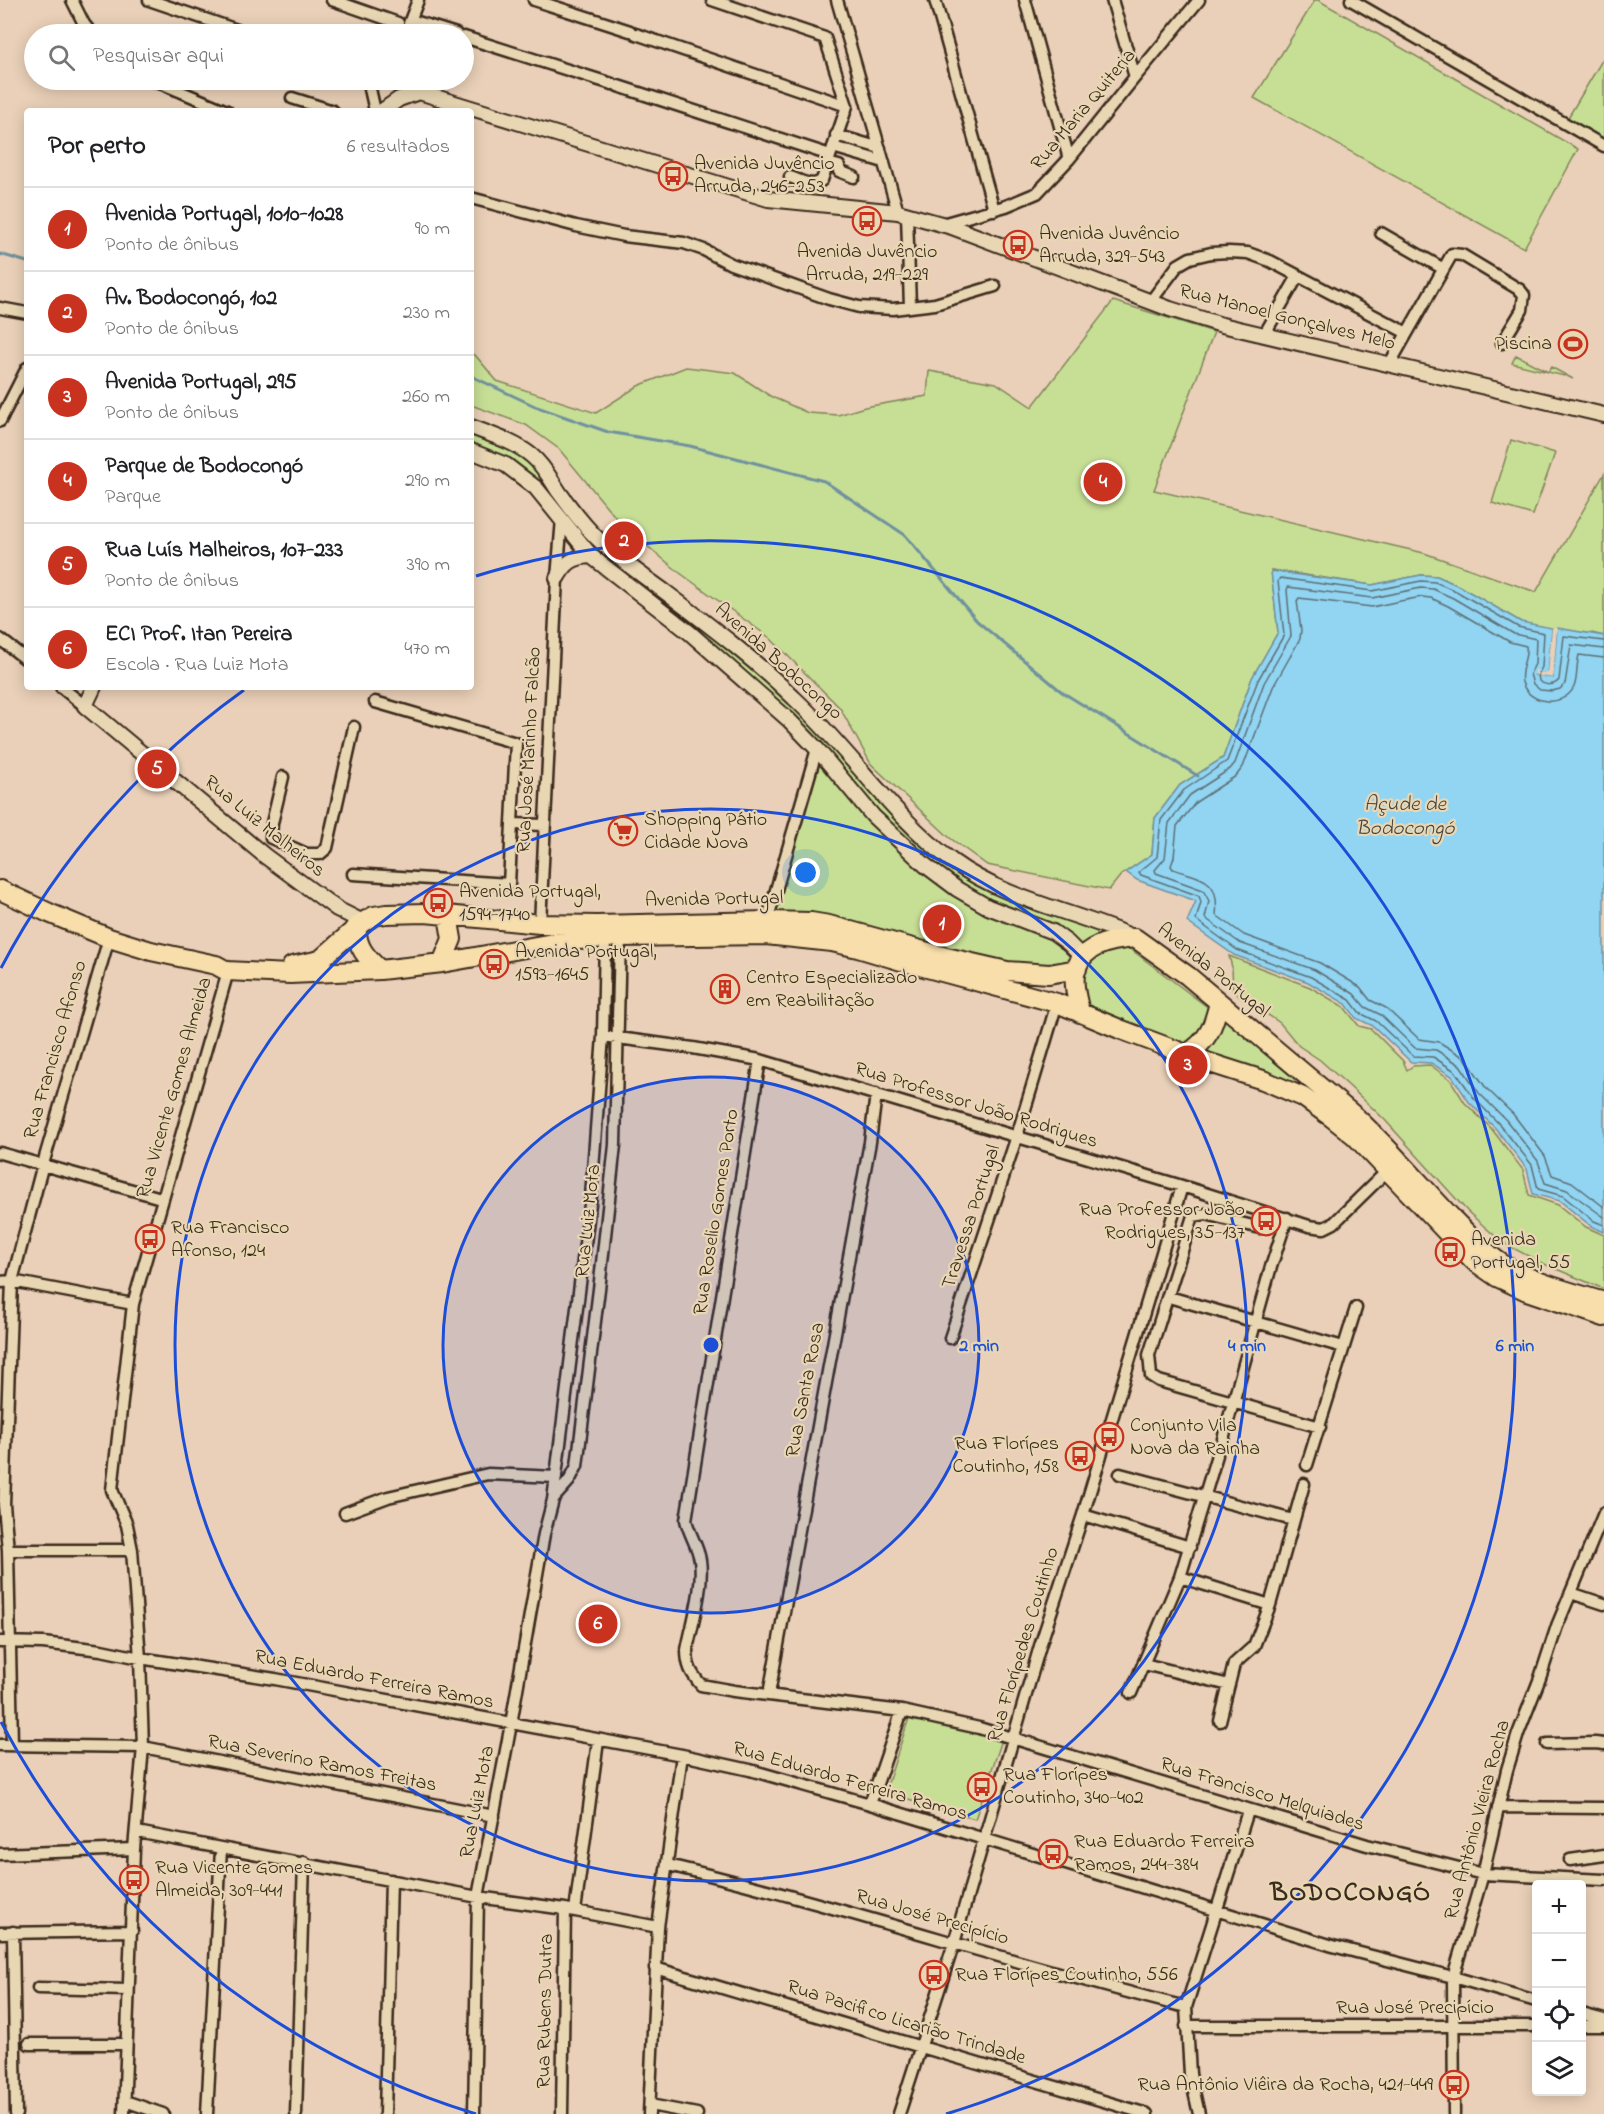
<!DOCTYPE html>
<html lang="pt">
<meta charset="utf-8">
<style>
:root{--surface:#fff;--page:#f2f2f2;--text:#202124;--muted:#757577;--line:#e0e0e0;--accent:#c8321e}
body{margin:0;font-family:"Indie Flower",sans-serif;background:var(--page);color:var(--text)}
.controls{position:absolute;right:18px;bottom:18px;display:grid;overflow:hidden;border-radius:6px;box-shadow:0 3px 15px #0003}
.controls button{width:54px;height:54px;display:grid;place-items:center;padding:0;border:0;border-bottom:2px solid var(--line);background:var(--surface);color:var(--text);font:30px sans-serif}
.you{position:absolute;left:806px;top:873px;width:21px;height:21px;margin:-15px;border:4px solid #fff;border-radius:50%;background:#1a73e8;box-shadow:0 0 0 9px #1a73e833}
.badge{display:grid;place-items:center;width:39px;height:39px;border-radius:50%;background:var(--accent);color:#fff;font-size:20px;font-weight:700}
.pin{position:absolute;translate:-50% -50%;border:3px solid #fff;box-shadow:0 2px 6px #0006}
.list{margin:0;padding:0;list-style:none}
h2{display:flex;justify-content:space-between;align-items:center;height:78px;margin:0;padding:0 24px;font-size:26px}
h2 small{font-size:20px;font-weight:400;color:var(--muted)}
.list li{display:grid;grid-template-columns:39px 1fr auto;gap:18px;align-items:center;box-sizing:border-box;height:84px;padding:0 24px;border-top:2px solid var(--line)}
.list b{display:block;font-size:22px;white-space:nowrap}
.list p{margin:0;font-size:20px;white-space:nowrap;color:var(--muted)}
.list em{font-size:20px;font-style:normal;color:var(--muted)}
.icon{flex:none;width:33px;height:33px;fill:none;stroke:currentColor;stroke-width:2;stroke-linecap:round;stroke-linejoin:round}
.map{position:relative;flex:none;width:1604px;height:2114px;overflow:hidden}
.search{position:absolute;background:var(--surface);box-shadow:0 3px 15px #0003;left:24px;top:24px;width:450px;height:66px;display:flex;align-items:center;gap:15px;box-sizing:border-box;padding:0 21px;border-radius:33px;color:var(--muted);font-size:22px}
.panel{position:absolute;background:var(--surface);box-shadow:0 3px 15px #0003;left:24px;top:108px;width:450px;height:582px;border-radius:6px}
.map>svg:first-child{display:block}
.green{fill:#c7df95;stroke:#81845a;stroke-width:1.5}
.water{fill:#91d5f3;stroke:#6f919e;stroke-width:1.5}
.pier{fill:#ead0b8}
.lines{fill:none;stroke-linecap:round;stroke-linejoin:round}
.shore{stroke:#5d6e73;stroke-width:1.5}
.stream{stroke:#6f919e;stroke-width:3}
.minor-casing{stroke:#3b2a1e;stroke-width:15}
.tertiary-casing{stroke:#3b2a1e;stroke-width:18}
.primary-casing{stroke:#3b2a1e;stroke-width:22}
.minor{stroke:#e9d7b4;stroke-width:10}
.tertiary{stroke:#e9d7b4;stroke-width:14}
.primary{stroke:#f8deab;stroke-width:18}
.ring{fill:none;stroke:#1d4ed8;stroke-width:3}
.labels{text-anchor:middle;dominant-baseline:central;stroke-width:4.5;stroke-linejoin:round;paint-order:stroke}
.street-label{font-size:20px;fill:#3b2a1e;stroke:#e9d7b4}
.poi-label{font-size:20px;fill:#3b2a1e;stroke:#e9d7b4;text-anchor:start}
.water-label{font-size:21px;font-style:italic;fill:#48443e;stroke:#e9d7b4}
.district-label{font-size:26px;font-weight:bold;letter-spacing:1.5px;fill:#3b2a1e;stroke:#e9d7b4}
.centre{fill:#1d4ed8;stroke:#e9d7b4;stroke-width:3}
.ring-label{font-size:18px;text-anchor:middle;font-weight:bold;fill:#1d4ed8;stroke:#e9d7b4;stroke-width:4.5;stroke-linejoin:round;paint-order:stroke}
</style>
<div class="map">
<svg width="1604" height="2114" viewBox="0 0 1604 2114">
<rect width="100%" height="100%" fill="#ead0b8"/>
<filter id="ink" filterUnits="userSpaceOnUse"><feTurbulence type="fractalNoise" baseFrequency=".0167" numOctaves="2"/><feDisplacementMap in="SourceGraphic" scale="12" xChannelSelector="R" yChannelSelector="G"/><feConvolveMatrix kernelMatrix="1 2 1 2 8 2 1 2 1" color-interpolation-filters="sRGB"/></filter>
<g filter="url(#ink)">
<path class="green" d="M1315 0H1318L1578 149 1524 248 1254 98Z
M1604 57V141L1566 121Z
M1113 301 1214 332 1154 490 1424 553 1536 592 1604 474V636L1592 633 1553 678 1535 675 1521 622 1459 586 1437 576 1421 575 1372 585 1271 570 1278 632 1252 678 1223 758 1180 785 1155 818 1152 854 1121 875 1109 890 987 865 950 838 871 764 840 708 770 638 680 573 622 525 559 449 526 425 471 405V354L475 355 497 381 596 413 638 386 686 367 735 373 770 396 808 413 838 415 865 407 927 396 929 371 996 383 1032 407Z
M1516 355 1548 372 1551 367 1573 379 1565 375 1564 376 1512 363Z
M471 433 508 446 535 465 576 523 698 621 795 703 947 862 1108 933 1081 949 993 905 939 871 886 824 807 733 593 554 551 499 471 446Z
M1511 440 1555 453 1533 515 1492 503Z
M818 758 929 872 1051 934 1077 958 1063 969H1031L772 916Z
M1125 945 1210 1009 1194 1043 1181 1046 1086 1007 1080 983 1092 955Z
M1229 956 1310 987 1344 1007 1359 1026 1371 1029 1403 1061 1407 1070 1413 1066 1430 1065 1450 1079 1465 1103 1491 1128 1523 1170 1529 1195 1558 1205 1586 1227 1604 1235V1289L1542 1263 1503 1243 1468 1212 1384 1119 1349 1086 1320 1060 1299 1046 1280 1023 1233 991 1232 967Z
M1220 1010 1337 1104 1392 1157 1498 1266 1543 1286 1604 1304V1312L1495 1270 1474 1256C1416 1193 1361 1120 1282 1082 1255 1069 1224 1062 1196 1052 1210 1040 1217 1028 1220 1010Z
M910 1715 1002 1740 975 1819 885 1792Z"/>
<path class="water" d="M1575 333 1586 339 1577 355 1567 349Z
M1271 571 1372 585 1421 575 1437 576 1459 586 1521 622 1552 628 1548 674 1537 673 1535 675 1553 678 1557 628 1604 636V1232L1591 1226 1560 1201 1533 1194 1527 1169 1496 1129 1469 1102 1452 1076 1431 1063 1411 1062 1373 1026 1356 1018 1346 1004 1308 982 1234 955 1187 922 1196 901 1137 880 1126 872 1152 854 1155 818 1180 785 1223 758 1252 678 1278 632Z"/>
<path class="pier" d="M1552 628H1557L1553 678 1535 675V670H1537V673H1548Z"/>
<g class="lines">
<path class="shore" d="M1604 641 1564 636 1559 680C1554 686 1545 686 1539 681L1538 675 1542 667 1544 633 1518 627 1456 591 1435 582 1421 581 1372 591 1280 578 1278 581 1284 635 1258 680 1227 761 1184 790 1161 820 1157 857 1139 872 1141 875 1199 896 1201 902 1196 920 1237 950 1311 977 1350 1000 1360 1013 1376 1021 1413 1056 1433 1057 1455 1071 1474 1098 1500 1125 1532 1165 1538 1189 1563 1196 1594 1221 1604 1225
M1604 649 1571 645 1565 684 1560 689 1552 691 1540 690 1533 684 1530 674 1535 664 1536 639 1514 634 1453 598 1433 589 1421 588 1372 598 1288 587 1287 590 1291 636 1264 683 1235 763 1230 769 1190 795 1169 823 1165 858 1155 870 1156 873 1203 890 1209 901 1205 918 1240 943 1315 970 1354 994 1365 1007 1381 1015 1415 1048 1436 1050 1460 1065 1479 1093 1506 1120 1538 1161 1545 1183 1567 1190 1604 1217
M1604 658 1579 655C1576 665 1578 677 1574 687 1564 708 1528 705 1522 682 1519 669 1528 659 1526 646L1510 642 1448 606 1431 598 1422 597 1400 601 1372 607 1299 598 1297 601 1301 630 1300 639 1273 687 1243 767 1236 776 1196 802 1177 826 1174 857 1171 866 1173 869C1202 879 1220 878 1216 915L1244 935 1320 963 1360 987 1370 1000 1386 1008 1419 1039 1439 1042 1465 1058 1486 1088 1513 1114 1545 1156 1552 1175 1572 1182 1604 1207"/>
<path class="stream" d="M0 254 27 262
M471 376 537 407 608 432 690 446 824 481 905 535 977 621 1062 692 1198 776"/>
<g class="minor-casing">
<path id="minor" d="M72 0 84 24 92 34
M149 0 249 34
M332 0 398 23
M534 0 630 31
M712 0 825 38 847 106 822 180C813 189 800 180 790 177
M837 0 898 212
M935 0 994 210
M1025 0 1069 159
M1112 0 1135 77
M1351 0 1604 146
M411 20 456 34
M405 34 418 0
M636 34 847 106
M464 37 612 84
M153 80 227 111
M368 80 375 111
M381 80 419 92
M618 86 830 155
M292 98 333 111
M836 135 880 148
M833 147 884 162
M827 163 839 166V171L854 177
M471 198 576 226 624 236 684 243 704 250 731 264 829 299 859 307 893 309 935 304 995 286
M907 215 910 307
M942 224 1006 206 1037 193 1069 159 1135 77 1199 0
M1381 233 1442 268
M1151 301 1178 265 1190 258 1211 253 1229 252 1248 253 1270 261 1407 333
M0 308 27 313
M1264 335 1298 276
M1389 365 1452 254 1462 255 1520 290 1524 295 1522 310 1502 343
M0 421 27 368
M0 639 27 660
M61 687 85 706
M283 777 272 823 271 838 307 854H320L327 848 354 727
M512 824 545 825
M353 874 509 884 516 743 375 702
M767 921 817 749
M540 924 557 578 562 519
M603 1036 693 1048 760 1060 1182 1186 1309 1226 1324 1228 1334 1223 1387 1171
M760 1060 686 1520C689 1534 698 1546 700 1560 704 1587 692 1624 687 1650 687 1666 691 1673 701 1685L734 1691 902 1711 979 1728 1367 1845 1483 1874 1604 1880
M0 1153 161 1198
M1260 1228 1206 1214 1193 1216 1149 1355 1151 1376 1159 1381 1320 1427
M0 1282 12 1281 133 1304
M1169 1297 1343 1347
M950 1338 1017 1136 1057 1003
M1223 1439 1270 1270 1287 1218
M1307 1465 1356 1308
M1120 1474 1293 1520
M553 1499 569 1481 577 1466 600 1281 615 1145 620 937
M345 1513 388 1497 488 1474 556 1477
M1083 1515 1190 1547
M8 1550H132
M1180 1577 1270 1605
M1571 1593 1604 1604
M0 1642 43 1643 101 1650 140 1658 275 1679 682 1755 750 1770 870 1804 1333 1946 1453 1977 1536 2001
M1144 1664 1229 1685
M1131 1693 1180 1577 1217 1455
M769 1694 870 1142 876 1094
M1220 1721 1234 1664 1254 1646 1270 1605 1304 1484
M12 1744 8 1550 4 1505 12 1281 43 1164 109 938
M1547 1744 1595 1743 1604 1744
M0 1745 143 1747 494 1816
M870 1804 902 1711
M1498 1807 1604 1808
M137 1832 478 1897 565 1909 658 1927
M0 1854 134 1849
M1570 1860 1604 1855
M668 1865C842 1906 1012 1964 1186 2007
M575 1911 598 1741
M13 1932 16 2114
M0 1933 132 1931
M655 1968 1147 2114
M38 1988 128 1990
M1582 2014 1604 2020
M1186 2026H1536
M1582 2026H1604
M29 2044H126
M125 2101 163 2114
M650 2105 697 2114
M124 2114 134 1849 143 1747 140 1658 132 1550 127 1525 112 1490 133 1304 229 968
M207 2114 221 1849
M296 2114 304 1862
M385 2114 391 1880
M474 2114 478 1897 511 1724 544 1534 553 1500 591 1196 603 1036 605 938
M562 2114 565 1909
M649 2114 658 1927 682 1755
M899 2114 954 1943 1040 1646 1083 1515 1182 1186
M1199 2114 1190 2074 1186 2007 1248 1811
M1454 2114 1453 1977 1483 1874 1507 1770 1518 1734 1540 1678 1557 1626 1604 1513"/>
</g>
<g class="tertiary-casing">
<path id="tertiary" d="M382 111 399 99 419 92 768 199 898 212 952 227 1170 309 1222 325 1604 415
M471 427C492 435 515 442 532 456 544 466 551 480 559 492 572 510 584 526 600 541 620 560 642 575 664 591 709 625 754 659 794 698 848 748 893 817 952 861 1007 901 1075 911 1135 938
M471 451 506 465 536 488 591 556 690 633 789 720 817 749 873 816 925 865 957 889 988 907 1053 932 1068 943 1083 958
M557 578C566 563 572 557 591 556
M94 687 85 706 265 856 337 909 363 922"/>
</g>
<g class="primary-casing">
<path id="primary" d="M0 890 49 913 109 938 151 951 216 965 227 971 290 974 380 970 442 963 564 941 620 937 766 935 832 942 858 948 905 962 1057 1003 1122 1030 1210 1063 1263 1080 1303 1097 1331 1117 1355 1136 1474 1261 1497 1277 1527 1291 1604 1317
M357 928C356 947 367 958 380 970
M442 963 452 939 448 916
M292 966 320 960 363 922 374 916 386 914 425 913 540 924 597 925 767 921 811 922 829 925 946 957 1007 971 1049 974 1077 969
M1080 1013C1078 1001 1073 988 1075 975 1079 945 1111 940 1135 938L1188 976 1357 1118C1390 1149 1420 1184 1451 1217 1469 1235 1487 1256 1509 1268 1538 1284 1572 1292 1604 1302
M1187 1054C1209 1040 1213 1027 1219 1003"/>
</g>
<use href="#minor" class="minor"/>
<use href="#tertiary" class="tertiary"/>
<use href="#primary" class="primary"/>
</g>
</g>
<circle cx="711" cy="1345" r="268" fill="#1d4ed8" fill-opacity=".12"/>
<g class="ring">
<circle cx="711" cy="1345" r="268"/>
<circle cx="711" cy="1345" r="536"/>
<path d="M476 2114A804 804 0 0 1 1 1722M1 968A804 804 0 0 1 244 690M476 576A804 804 0 1 1 946 2114"/>
</g>
<defs>
<g id="bus-ring" transform="scale(1.5)"><circle r="9.5" fill="#e9d7b4" stroke="#c8321e" stroke-width="1.5"/><path d="M-5-6H5V4H4V6H2V4H-2V6H-4V4H-5ZM-3.5-4V0h7V-4ZM-3.5 1.2v1.5H-2V1.2ZM2 1.2v1.5H3.5V1.2Z" fill="#c8321e"/></g>
<g id="stadium-ring" transform="scale(1.5)"><circle r="9.5" fill="#e9d7b4" stroke="#c8321e" stroke-width="1.5"/><path d="M0-5a6.5 5 0 1 0 0 10a6.5 5 0 1 0 0-10ZM-3.5-1.8h7v3.6h-7Z" fill="#c8321e"/></g>
<g id="supermarket-ring" transform="scale(1.5)"><circle r="9.5" fill="#e9d7b4" stroke="#c8321e" stroke-width="1.5"/><path d="M-6-5.5h2.5l.6 2H6L4.5 2H-2.5L-4.4-4H-6ZM-1.5 3.2a1.3 1.3 0 1 0 .1 0ZM3 3.2a1.3 1.3 0 1 0 .1 0Z" fill="#c8321e"/></g>
<g id="building-ring" transform="scale(1.5)"><circle r="9.5" fill="#e9d7b4" stroke="#c8321e" stroke-width="1.5"/><path d="M-4-6H4V6H1V3H-1V6H-4ZM-2.5-4.3h1.7v1.8h-1.7ZM.8-4.3h1.7v1.8H.8ZM-2.5-1h1.7V.8h-1.7ZM.8-1h1.7V.8H.8Z" fill="#c8321e"/></g>
</defs>
<g fill-rule="evenodd">
<use href="#bus-ring" x="673" y="176"/>
<use href="#bus-ring" x="867" y="221"/>
<use href="#bus-ring" x="1018" y="245"/>
<use href="#stadium-ring" x="1573" y="344"/>
<use href="#supermarket-ring" x="623" y="831"/>
<use href="#bus-ring" x="438" y="903"/>
<use href="#bus-ring" x="494" y="964"/>
<use href="#building-ring" x="725" y="989"/>
<use href="#bus-ring" x="1266" y="1221"/>
<use href="#bus-ring" x="150" y="1239"/>
<use href="#bus-ring" x="1450" y="1252"/>
<use href="#bus-ring" x="1109" y="1437"/>
<use href="#bus-ring" x="1080" y="1456"/>
<use href="#bus-ring" x="982" y="1787"/>
<use href="#bus-ring" x="1053" y="1854"/>
<use href="#bus-ring" x="134" y="1880"/>
<use href="#bus-ring" x="934" y="1975"/>
<use href="#bus-ring" x="1454" y="2085"/>
</g>
<g class="labels">
<g class="street-label">
<text transform="translate(1084 110) rotate(-50)">Rua Maria Quiteria</text>
<text transform="translate(1287 318) rotate(14)">Rua Manoel Gonçalves Melo</text>
<text transform="translate(778 662) rotate(42)">Avenida Bodocongo</text>
<text transform="translate(530 750) rotate(-87)">Rua José Marinho Falcão</text>
<text transform="translate(264 827) rotate(39)">Rua Luiz Malheiros</text>
<text transform="translate(714 900) rotate(-1)">Avenida Portugal</text>
<text transform="translate(1213 971) rotate(39)">Avenida Portugal</text>
<text transform="translate(56 1050) rotate(-74)">Rua Francisco Afonso</text>
<text transform="translate(175 1088) rotate(-74)">Rua Vicente Gomes Almeida</text>
<text transform="translate(976 1106) rotate(17)">Rua Professor João Rodrigues</text>
<text transform="translate(717 1212) rotate(-81)">Rua Roselio Gomes Porto</text>
<text transform="translate(972 1217) rotate(-72)">Travessa Portugal</text>
<text transform="translate(589 1221) rotate(-84)">Rua Luiz Mota</text>
<text transform="translate(806 1390) rotate(-79)">Rua Santa Rosa</text>
<text transform="translate(1024 1645) rotate(-73)">Rua Florípedes Coutinho</text>
<text transform="translate(374 1680) rotate(11)">Rua Eduardo Ferreira Ramos</text>
<text transform="translate(322 1764) rotate(11)">Rua Severino Ramos Freitas</text>
<text transform="translate(850 1782) rotate(16)">Rua Eduardo Ferreira Ramos</text>
<text transform="translate(1262 1795) rotate(17)">Rua Francisco Melquiades</text>
<text transform="translate(478 1802) rotate(-79)">Rua Luiz Mota</text>
<text transform="translate(1478 1820) rotate(-75)">Rua Antônio Vieira Rocha</text>
<text transform="translate(932 1918) rotate(16)">Rua José Precipício</text>
<text x="1415" y="2008">Rua José Precipício</text>
<text transform="translate(546 2011) rotate(-89)">Rua Rubens Dutra</text>
<text transform="translate(906 2023) rotate(17)">Rua Pacifico Licarião Trindade</text>
</g>
<g class="poi-label">
<text x="694" y="164">Avenida Juvêncio<tspan x="694" dy="23">Arruda, 246-253</tspan></text>
<text x="1039" y="234">Avenida Juvêncio<tspan x="1039" dy="23">Arruda, 329-543</tspan></text>
<text x="867" y="252" text-anchor="middle">Avenida Juvêncio<tspan x="867" dy="23">Arruda, 219-229</tspan></text>
<text x="1552" y="344" text-anchor="end">Piscina</text>
<text x="644" y="820">Shopping Pátio<tspan x="644" dy="23">Cidade Nova</tspan></text>
<text x="459" y="892">Avenida Portugal,<tspan x="459" dy="23">1594-1740</tspan></text>
<text x="515" y="952">Avenida Portugal,<tspan x="515" dy="23">1593-1645</tspan></text>
<text x="746" y="978">Centro Especializado<tspan x="746" dy="23">em Reabilitação</tspan></text>
<text x="1245" y="1210" text-anchor="end">Rua Professor João<tspan x="1245" dy="23">Rodrigues, 35-137</tspan></text>
<text x="171" y="1228">Rua Francisco<tspan x="171" dy="23">Afonso, 124</tspan></text>
<text x="1471" y="1240">Avenida<tspan x="1471" dy="23">Portugal, 55</tspan></text>
<text x="1130" y="1426">Conjunto Vila<tspan x="1130" dy="23">Nova da Rainha</tspan></text>
<text x="1059" y="1444" text-anchor="end">Rua Florípes<tspan x="1059" dy="23">Coutinho, 158</tspan></text>
<text x="1003" y="1775">Rua Florípes<tspan x="1003" dy="23">Coutinho, 340-402</tspan></text>
<text x="1074" y="1842">Rua Eduardo Ferreira<tspan x="1074" dy="23">Ramos, 244-384</tspan></text>
<text x="155" y="1868">Rua Vicente Gomes<tspan x="155" dy="23">Almeida, 309-441</tspan></text>
<text x="955" y="1975">Rua Florípes Coutinho, 556</text>
<text x="1433" y="2085" text-anchor="end">Rua Antônio Viêira da Rocha, 421-449</text>
</g>
<g class="water-label">
<text x="1405" y="805">Açude de<tspan x="1405" dy="24">Bodocongó</tspan></text>
</g>
<g class="district-label">
<text x="1351" y="1894">BODOCONGÓ</text>
</g>
</g>
<circle cx="711" cy="1345" r="9" class="centre"/>
<g class="ring-label">
<text x="979" y="1351">2 min</text>
<text x="1247" y="1351">4 min</text>
<text x="1515" y="1351">6 min</text>
</g>
</svg>
<div class="controls">
<button>+</button>
<button>−</button>
<button><svg class="icon" aria-label="locate" viewBox="0 0 24 24"><circle cx="12" cy="12" r="6"/><path d="M12 2v4M12 18v4M2 12h4M18 12h4"/></svg></button>
<button><svg class="icon" aria-label="layers" viewBox="0 0 24 24"><path d="M12 4l9 5-9 5-9-5zM3 14l9 5 9-5"/></svg></button>
</div>
<div class="you"></div>
<div class="pin badge" style="left:942px;top:924px">1</div>
<div class="pin badge" style="left:624px;top:541px">2</div>
<div class="pin badge" style="left:1188px;top:1065px">3</div>
<div class="pin badge" style="left:1103px;top:482px">4</div>
<div class="pin badge" style="left:157px;top:769px">5</div>
<div class="pin badge" style="left:598px;top:1624px">6</div>
<div class="search"><svg class="icon" aria-label="search" viewBox="0 0 24 24"><circle cx="10" cy="10" r="6"/><path d="M15 15l6 6"/></svg>Pesquisar aqui</div>
<section class="panel">
<h2>Por perto<small>6 resultados</small></h2>
<ul class="list">
<li><span class="badge">1</span><div><b>Avenida Portugal, 1010-1028</b><p>Ponto de ônibus</p></div><em>90 m</em></li>
<li><span class="badge">2</span><div><b>Av. Bodocongó, 102</b><p>Ponto de ônibus</p></div><em>230 m</em></li>
<li><span class="badge">3</span><div><b>Avenida Portugal, 295</b><p>Ponto de ônibus</p></div><em>260 m</em></li>
<li><span class="badge">4</span><div><b>Parque de Bodocongó</b><p>Parque</p></div><em>290 m</em></li>
<li><span class="badge">5</span><div><b>Rua Luís Malheiros, 107-233</b><p>Ponto de ônibus</p></div><em>390 m</em></li>
<li><span class="badge">6</span><div><b>ECI Prof. Itan Pereira</b><p>Escola · Rua Luiz Mota</p></div><em>470 m</em></li>
</ul>
</section>
</div>
